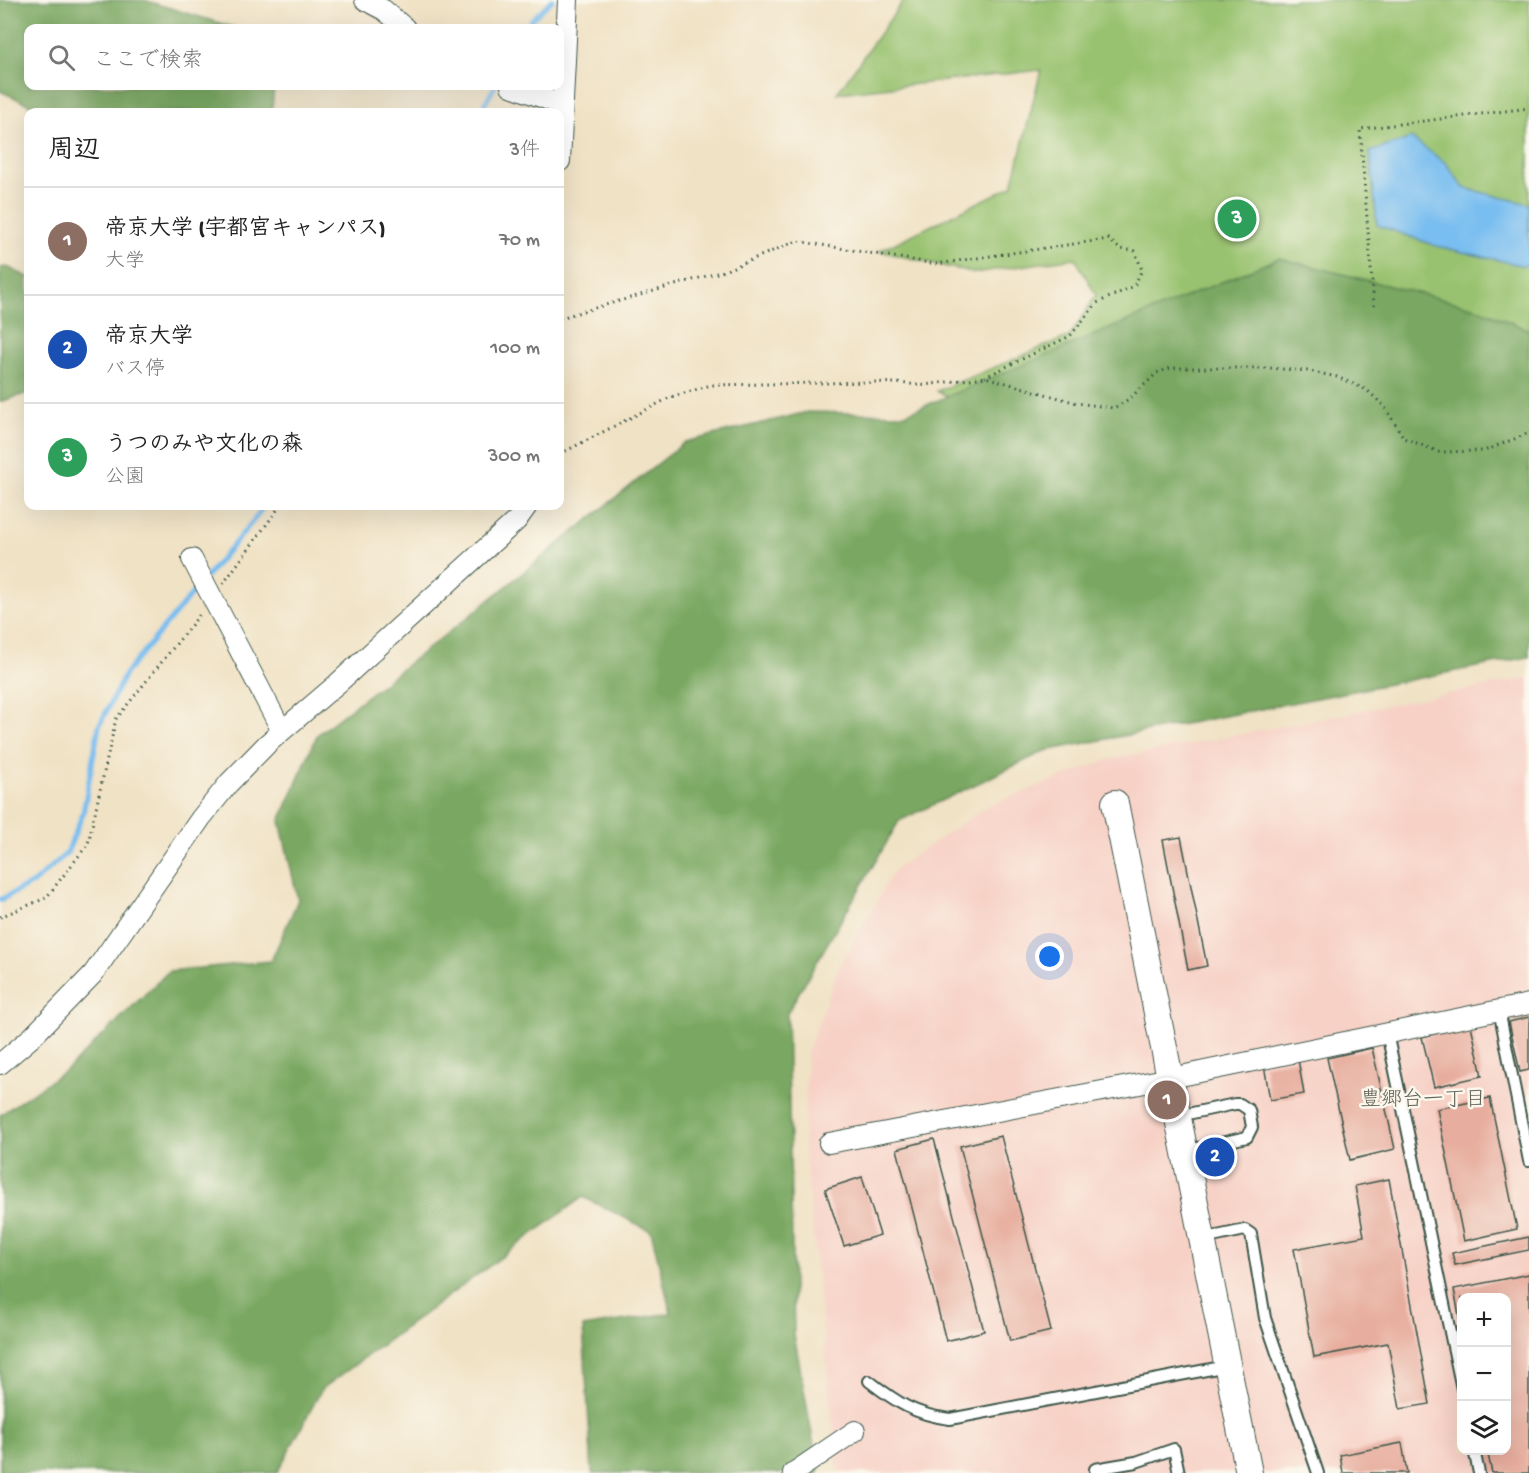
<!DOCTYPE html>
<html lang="ja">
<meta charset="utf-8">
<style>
:root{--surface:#fff;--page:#f6f6f6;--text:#222;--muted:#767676;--line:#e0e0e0;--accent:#c8321e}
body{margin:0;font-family:"Gochi Hand","Klee One",sans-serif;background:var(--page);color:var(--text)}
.controls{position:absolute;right:18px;bottom:18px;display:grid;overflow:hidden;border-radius:12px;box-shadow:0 6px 24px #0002}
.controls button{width:54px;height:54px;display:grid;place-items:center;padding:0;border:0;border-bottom:2px solid var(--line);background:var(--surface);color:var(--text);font:30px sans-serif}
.you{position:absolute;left:1050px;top:957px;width:21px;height:21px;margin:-15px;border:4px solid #fff;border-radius:50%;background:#1a73e8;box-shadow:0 0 0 9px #1a73e833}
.badge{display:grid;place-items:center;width:39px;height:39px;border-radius:50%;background:var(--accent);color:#fff;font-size:20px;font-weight:700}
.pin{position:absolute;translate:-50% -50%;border:3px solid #fff;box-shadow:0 2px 6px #0006}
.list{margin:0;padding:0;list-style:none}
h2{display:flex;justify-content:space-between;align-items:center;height:78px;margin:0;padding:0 24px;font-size:26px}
h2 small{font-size:20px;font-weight:400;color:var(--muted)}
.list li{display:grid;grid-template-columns:39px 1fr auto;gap:18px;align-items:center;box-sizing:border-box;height:108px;padding:0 24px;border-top:2px solid var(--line)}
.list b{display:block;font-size:22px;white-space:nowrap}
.list p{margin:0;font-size:20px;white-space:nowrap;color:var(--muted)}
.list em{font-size:20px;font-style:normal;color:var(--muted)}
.icon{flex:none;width:33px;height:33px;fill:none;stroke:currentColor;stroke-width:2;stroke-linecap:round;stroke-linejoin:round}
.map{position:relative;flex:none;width:1529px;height:1473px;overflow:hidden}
.search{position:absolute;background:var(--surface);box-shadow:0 6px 24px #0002;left:24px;top:24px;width:540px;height:66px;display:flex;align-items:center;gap:15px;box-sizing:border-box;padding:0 21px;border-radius:12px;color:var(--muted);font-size:22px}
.panel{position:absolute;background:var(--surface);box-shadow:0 6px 24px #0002;left:24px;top:108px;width:540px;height:402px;border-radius:12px}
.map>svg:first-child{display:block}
.built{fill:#f7d1c6;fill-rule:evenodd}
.green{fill:#99c26f;stroke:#5c8052;stroke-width:1.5}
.forest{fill:#7aa862;stroke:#4c724b;stroke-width:1.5}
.water{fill:#79bef0;stroke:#4c7e92;stroke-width:1.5}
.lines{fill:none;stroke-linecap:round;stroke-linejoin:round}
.stream{stroke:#79bef0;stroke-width:5}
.building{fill:#e7ad9e}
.service-casing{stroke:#3e564a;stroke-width:14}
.minor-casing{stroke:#3e564a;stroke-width:22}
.tertiary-casing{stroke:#3e564a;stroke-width:28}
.path{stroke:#3e564a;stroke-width:3;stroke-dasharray:1.5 4.5;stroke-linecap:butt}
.service{stroke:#fff;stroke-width:10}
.minor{stroke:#fff;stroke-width:20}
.tertiary{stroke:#fff;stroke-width:26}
.labels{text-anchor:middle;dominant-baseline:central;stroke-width:5;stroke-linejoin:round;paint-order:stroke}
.neighbourhood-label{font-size:21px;fill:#656459;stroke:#fbf7ec}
</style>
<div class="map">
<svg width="1529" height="1473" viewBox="0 0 1529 1473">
<rect width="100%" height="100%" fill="#fbf7ec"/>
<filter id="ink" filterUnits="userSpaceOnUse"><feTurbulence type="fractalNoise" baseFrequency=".0167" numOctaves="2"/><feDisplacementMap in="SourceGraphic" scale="12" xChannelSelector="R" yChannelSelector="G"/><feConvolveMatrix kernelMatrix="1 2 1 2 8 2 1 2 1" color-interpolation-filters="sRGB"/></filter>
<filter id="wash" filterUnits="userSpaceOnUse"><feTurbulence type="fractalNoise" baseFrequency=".008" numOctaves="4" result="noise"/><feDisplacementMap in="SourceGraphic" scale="24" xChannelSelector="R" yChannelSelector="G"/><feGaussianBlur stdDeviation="1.35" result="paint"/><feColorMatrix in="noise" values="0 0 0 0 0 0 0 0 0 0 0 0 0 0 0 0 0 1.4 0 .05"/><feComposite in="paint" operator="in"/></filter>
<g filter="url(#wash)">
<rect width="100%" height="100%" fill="#f0e2c5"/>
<path class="built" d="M1529 678V1473H841L837 1466 804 1148 807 1053 839 967 895 869 989 805 1107 760ZM1462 1298H1506V1450H1462Z"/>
<path class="green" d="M904 0H1529V425L1087 481 937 391 1070 336 1096 295 1075 258 974 273 879 251 1012 186 1041 70 837 93Z"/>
<path class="forest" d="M0 0H144L236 28H28V86H274L272 112H46L0 91Z
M1279 258 1477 308 1529 330V657L1045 751 899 821 787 1013 794 1334 819 1473H592L583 1327 671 1313 651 1231 583 1197 322 1389 277 1473H0V1115L69 1068 169 971 271 961 298 900 280 821 317 735 468 617 685 442 807 412 905 414Z
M7 267 28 277V393L0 402V268Z"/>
<path class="water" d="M1411 138 1446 163 1464 188 1529 204V263L1524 266 1436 246 1377 225 1370 152Z"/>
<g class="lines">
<path class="stream" d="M526 28 532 19 552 0
M480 112 495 86
M206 577 258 515 263 506
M0 900 33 883 67 853 83 813 99 726 125 674 200 584"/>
</g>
<g id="blocks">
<path class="building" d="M1181 837 1207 966 1188 970 1163 840Z
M1529 1017V1070L1520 1072 1509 1022Z
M1471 1025 1482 1076 1434 1087 1422 1037Z
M1372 1048 1395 1149 1350 1160 1327 1058Z
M1298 1059 1304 1094 1270 1100 1264 1065Z
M1490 1098 1517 1229 1464 1241 1437 1109Z
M1001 1136 1051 1331 1010 1341 960 1146Z
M934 1139 984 1331 946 1341 897 1149Z
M862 1177 880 1235 844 1246 825 1189Z
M1389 1179 1430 1404 1400 1409 1388 1343 1314 1357 1294 1249 1364 1236 1355 1186Z
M1529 1237V1250L1455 1265 1452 1253Z
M1529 1274V1473H1492L1487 1450H1506V1298H1462L1460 1321 1454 1289Z
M1402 1443 1407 1473H1343L1340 1455Z"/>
</g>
</g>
<g filter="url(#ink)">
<use href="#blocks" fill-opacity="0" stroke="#3e564a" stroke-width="1.5"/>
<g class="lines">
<g class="service-casing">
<path id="service" d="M1499 1010 1529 1161
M1387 1033 1462 1389
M1178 1116 1235 1104H1240L1249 1110 1252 1127 1247 1137 1185 1151
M1203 1239 1245 1230 1251 1234 1265 1318 1318 1473
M869 1381C896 1402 915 1415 950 1419L1227 1366
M1474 1450 1479 1473
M1096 1473 1095 1469 1136 1462 1174 1449 1179 1473"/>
</g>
<g class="minor-casing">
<path id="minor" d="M365 0 384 10 405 28
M511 86 562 105
M560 161 568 0
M192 559 282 731
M0 1064 32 1037 93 974 201 818 229 783 268 743 337 684 517 520 527 506
M829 1143 1171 1078 1529 1004
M793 1473 855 1431"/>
</g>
<g class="tertiary-casing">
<path id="tertiary" d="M1115 803 1249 1473"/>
</g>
<path class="path" d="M1374 306 1360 129 1529 108
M560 318 724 271 797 241 936 264 1108 239 1120 249 1135 251 1142 270 1134 286 1097 303 1070 336 985 377
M560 454 671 397 711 385 878 382 924 385 985 377 1077 403 1114 408 1129 399 1157 373 1171 368H1269L1308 371 1337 377 1367 390 1384 406 1404 438 1439 452 1484 451 1529 433
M223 584 280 506
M0 917 46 898 88 844 116 719 201 613"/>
<use href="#service" class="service"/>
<use href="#minor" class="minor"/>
<use href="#tertiary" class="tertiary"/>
</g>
</g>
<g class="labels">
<g class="neighbourhood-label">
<text x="1423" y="1101">豊郷台一丁目</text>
</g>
</g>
</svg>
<div class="controls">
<button>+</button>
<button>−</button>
<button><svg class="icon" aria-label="layers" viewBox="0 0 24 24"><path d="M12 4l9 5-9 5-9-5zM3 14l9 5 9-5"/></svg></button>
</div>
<div class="you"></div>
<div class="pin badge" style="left:1167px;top:1100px;background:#8d6e63">1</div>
<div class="pin badge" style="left:1215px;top:1157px;background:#1a4fb4">2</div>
<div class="pin badge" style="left:1237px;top:219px;background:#2e9e5b">3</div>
<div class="search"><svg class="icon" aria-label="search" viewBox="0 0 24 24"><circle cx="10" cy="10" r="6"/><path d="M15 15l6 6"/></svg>ここで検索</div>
<section class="panel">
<h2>周辺<small>3件</small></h2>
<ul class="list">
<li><span class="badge" style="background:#8d6e63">1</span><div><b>帝京大学 (宇都宮キャンパス)</b><p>大学</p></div><em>70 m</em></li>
<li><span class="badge" style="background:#1a4fb4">2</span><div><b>帝京大学</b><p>バス停</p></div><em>100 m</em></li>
<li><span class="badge" style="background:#2e9e5b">3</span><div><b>うつのみや文化の森</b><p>公園</p></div><em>300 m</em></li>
</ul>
</section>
</div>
